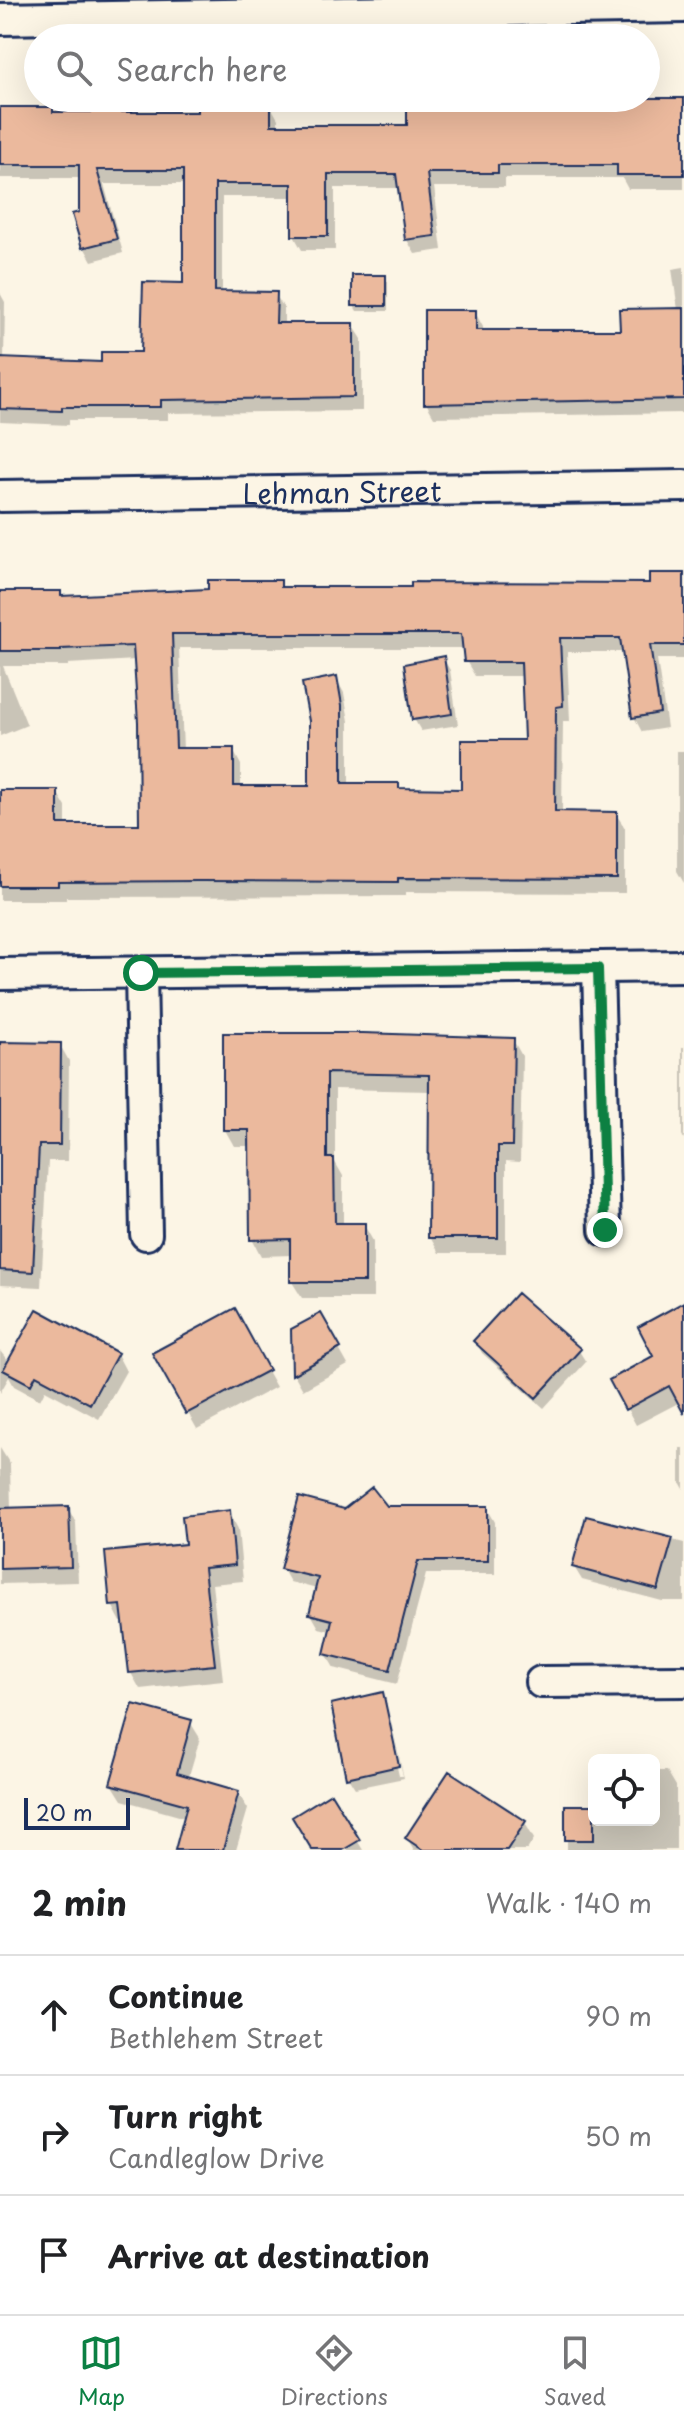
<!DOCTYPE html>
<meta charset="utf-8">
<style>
:root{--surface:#fff;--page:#f6f6f6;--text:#202124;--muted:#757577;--line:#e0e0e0;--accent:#0b8043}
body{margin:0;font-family:"Playpen Sans",sans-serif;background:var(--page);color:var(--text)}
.controls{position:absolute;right:24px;bottom:24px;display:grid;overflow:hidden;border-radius:12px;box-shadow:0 8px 32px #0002}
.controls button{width:72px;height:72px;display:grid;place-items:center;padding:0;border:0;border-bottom:2px solid var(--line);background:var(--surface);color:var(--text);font:40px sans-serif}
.scale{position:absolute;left:24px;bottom:20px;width:106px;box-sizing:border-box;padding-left:8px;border:4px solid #1b2f5e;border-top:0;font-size:22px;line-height:28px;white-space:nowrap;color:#1b2f5e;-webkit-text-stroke:6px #fcf5e5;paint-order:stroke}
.stop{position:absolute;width:24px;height:24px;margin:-18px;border:6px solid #0b8043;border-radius:50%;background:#fff}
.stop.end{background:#0b8043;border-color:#fff;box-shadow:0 2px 8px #0008}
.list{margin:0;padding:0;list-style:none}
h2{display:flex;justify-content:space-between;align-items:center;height:104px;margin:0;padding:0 32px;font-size:34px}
h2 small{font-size:26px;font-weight:400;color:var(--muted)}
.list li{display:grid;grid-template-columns:52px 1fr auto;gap:24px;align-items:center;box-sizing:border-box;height:120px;padding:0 32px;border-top:2px solid var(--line)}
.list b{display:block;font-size:30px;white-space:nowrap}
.list p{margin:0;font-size:26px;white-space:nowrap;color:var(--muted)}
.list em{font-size:26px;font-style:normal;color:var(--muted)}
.icon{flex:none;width:44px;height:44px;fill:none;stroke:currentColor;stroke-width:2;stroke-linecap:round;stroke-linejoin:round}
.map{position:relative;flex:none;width:684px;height:1850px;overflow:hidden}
.search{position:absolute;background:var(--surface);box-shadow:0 8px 32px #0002;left:24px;right:24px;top:24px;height:88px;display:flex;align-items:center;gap:20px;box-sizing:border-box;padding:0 28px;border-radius:44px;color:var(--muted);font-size:30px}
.sheet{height:464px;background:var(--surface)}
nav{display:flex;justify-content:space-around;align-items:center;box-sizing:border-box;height:112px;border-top:2px solid var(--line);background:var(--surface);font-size:22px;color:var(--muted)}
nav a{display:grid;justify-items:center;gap:4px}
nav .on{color:var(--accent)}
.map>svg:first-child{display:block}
.shadow{fill:#0003;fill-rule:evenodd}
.building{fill:#ebb99d;stroke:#1b2f5e;stroke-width:2;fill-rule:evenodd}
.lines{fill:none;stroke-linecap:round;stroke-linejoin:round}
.minor-casing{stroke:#1b2f5e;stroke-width:36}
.minor{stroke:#fcf5e5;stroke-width:30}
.route{stroke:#0b8043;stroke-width:10}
.labels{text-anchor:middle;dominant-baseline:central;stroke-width:7;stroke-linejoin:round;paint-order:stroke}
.street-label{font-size:28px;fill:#1b2f5e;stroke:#fcf5e5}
</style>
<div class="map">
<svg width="684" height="1850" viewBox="0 0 684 1850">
<rect width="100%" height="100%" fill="#fcf5e5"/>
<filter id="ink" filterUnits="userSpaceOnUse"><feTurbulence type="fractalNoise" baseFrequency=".0125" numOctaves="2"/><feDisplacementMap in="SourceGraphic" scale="16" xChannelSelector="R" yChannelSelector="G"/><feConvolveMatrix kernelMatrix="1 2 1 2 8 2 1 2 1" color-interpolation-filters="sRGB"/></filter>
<g filter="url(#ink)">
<path class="shadow" d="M684 100V189H628L622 178H505V187H434L442 250 415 254 407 240 400 188H335V250H302L294 236V197H222V294H275L284 308V325H353L362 339V411L168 413V420H69V425L0 422V293L5 302 4 360 103 364 143 354 185 285V184H104L123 253 92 261 84 247 81 178H0V109H52L55 114H199L270 105 278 119V127H409L517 109Z
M684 267V413L434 417 426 403 475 312 483 327V332H622L678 310 672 269Z
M385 277 388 282V311H357L354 306Z
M684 576V659H657L667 728 642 732 634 717 624 652H567L570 721H563L562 813 616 814 625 828V893L406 892V896L66 897V900H0V792H57L66 807V826H141L140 722 136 660 68 664V666H3L27 725 0 736V593H60L63 598 210 591 280 582 284 589 651 585ZM179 648H465L466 661 475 676H524L527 743 463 791 400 790 398 785H349V721L344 693 336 678 311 788H241V765L233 750H183Z
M443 659 450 670 458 725 421 731 414 719Z
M677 751H684V883L677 871Z
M225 1035 513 1040 522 1056 520 1162 506 1161V1253H439L430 1237 431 1091 335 1089V1162L343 1176V1225H364L373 1241V1298H302L292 1282V1255L261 1256 252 1239 251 1146H234L225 1130Z
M0 1044 60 1045 69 1061 68 1161H48L41 1287 0 1285Z
M682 1047H684V1139L682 1135Z
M684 1304V1400L636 1425 611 1380 656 1357Z
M234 1311 276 1387 197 1429 155 1354Z
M320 1315 348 1365 303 1390 294 1374Z
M476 1341 579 1351 586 1362 544 1408 482 1353Z
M0 1351 9 1362 117 1354 126 1371 99 1419 45 1390 40 1400 14 1386 9 1377 0 1393Z
M0 1448 10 1464 11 1510 68 1508 76 1523 78 1582 0 1584Z
M680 1448H684V1489L680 1482Z
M386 1508H487L495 1522V1574H426L397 1684 334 1668 326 1654 331 1631 319 1628 311 1614 317 1589 290 1582 282 1568 345 1511Z
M229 1512 238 1529 243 1581 212 1584 223 1680 140 1689 131 1673 125 1621 121 1622 112 1605Z
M587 1518 684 1543V1601H662L582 1580 574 1567Z
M382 1695 387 1704H383L399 1776H403L387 1704 404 1778 355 1788 348 1777Z
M190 1722 200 1738 188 1779 238 1793 248 1809 236 1850H177L186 1818 122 1800 112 1784Z
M654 1771H667L676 1786V1850H567V1807H594V1820H654Z
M330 1796 363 1850H314Z
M525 1823 534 1839 527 1850H414L407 1838Z"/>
<path class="building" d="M617 98H684V175H617V165H498V173H427L435 236 405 240 396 174H328V236H292V184H215V291L277 292 276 323H354V397L161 400V407H62V411L0 409V358L101 362V352H141L143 282 183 283V170H97L117 239 82 248 72 214 79 212V165H0V107H53V112H197V103H271V125H407V107H515V103H617Z
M352 275H386V306H352Z
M684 308V399L424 404V310H476V330H620L619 309Z
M649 573H684V645H650L660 713 632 718 620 638H560L563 706 556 707 555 811 617 812V879L398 878V882L199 881 58 882V886H0V790H58V824H139L138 722 133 646 61 649V651H0V591H61V596L208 589V580H281V587H411V582L649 583ZM172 634H461L464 662H521L524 740H461V789L399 788V783H342V705L337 676 302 683 309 721V786H234V748H176Z
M444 656 452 714 412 720 404 664Z
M223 1033H363L514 1038 512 1146H498V1238H428L429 1075 327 1073V1158H334L335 1223H365V1282H290V1239L250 1240 249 1130H223Z
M0 1042 61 1043 60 1145H39L33 1272 0 1270Z
M517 1293 581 1349 536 1398 473 1341Z
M684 1302V1414L669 1386 625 1410 609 1380 653 1356 638 1327Z
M235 1308 269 1370 186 1414 152 1353Z
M37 1309 118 1353 90 1404 36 1375 31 1385 3 1370Z
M321 1313 341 1348 292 1375 291 1329Z
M372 1487 387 1506H488V1561H418L390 1670 324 1654 332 1620 309 1614 318 1578 280 1569 299 1497 344 1509Z
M69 1506 71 1567 0 1569V1508Z
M230 1510 235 1565 204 1568 215 1665 129 1673 121 1605 110 1606 105 1552 185 1544 182 1516Z
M586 1516 673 1538 658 1590 572 1567Z
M383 1692 399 1766 346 1778 331 1704Z
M133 1704 192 1720 177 1773 239 1791 223 1850H175L187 1805 110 1784Z
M449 1771 526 1821 507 1850H423L405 1838Z
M331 1793 360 1840 343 1850H312L292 1817Z
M565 1805H594V1840H565Z"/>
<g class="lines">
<g class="minor-casing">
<g id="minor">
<path d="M0 19 684 7"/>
<path id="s1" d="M0 496 684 486"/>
<path d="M598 968 605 1230"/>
<path d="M141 973 146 1234"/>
<path d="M0 974 684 966"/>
<path d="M541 1682 684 1681"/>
</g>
</g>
<use href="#minor" class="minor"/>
</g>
</g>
<g class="lines" filter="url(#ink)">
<path class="route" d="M141 973 598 968 605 1230"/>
</g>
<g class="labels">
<g class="street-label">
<text stroke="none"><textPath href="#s1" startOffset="342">Lehman Street</textPath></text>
</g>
</g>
</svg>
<div class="controls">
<button><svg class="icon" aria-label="locate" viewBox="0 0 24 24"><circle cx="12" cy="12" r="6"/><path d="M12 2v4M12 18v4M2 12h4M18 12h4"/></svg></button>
</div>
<div class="scale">20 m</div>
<div class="stop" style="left:141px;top:973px"></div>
<div class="stop end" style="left:605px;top:1230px"></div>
<div class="search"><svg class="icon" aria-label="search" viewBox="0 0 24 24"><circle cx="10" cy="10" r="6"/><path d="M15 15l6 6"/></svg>Search here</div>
</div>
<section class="sheet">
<h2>2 min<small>Walk · 140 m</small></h2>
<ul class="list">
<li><svg class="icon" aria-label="ahead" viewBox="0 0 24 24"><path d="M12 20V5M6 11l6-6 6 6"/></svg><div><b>Continue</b><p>Bethlehem Street</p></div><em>90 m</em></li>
<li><svg class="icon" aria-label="right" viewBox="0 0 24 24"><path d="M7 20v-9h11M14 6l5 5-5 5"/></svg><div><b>Turn right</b><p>Candleglow Drive</p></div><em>50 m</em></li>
<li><svg class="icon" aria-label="arrive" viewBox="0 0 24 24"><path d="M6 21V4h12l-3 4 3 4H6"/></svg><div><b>Arrive at destination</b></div></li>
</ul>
</section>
<nav>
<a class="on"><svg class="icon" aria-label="map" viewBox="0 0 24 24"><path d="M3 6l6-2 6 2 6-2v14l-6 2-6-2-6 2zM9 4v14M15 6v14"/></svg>Map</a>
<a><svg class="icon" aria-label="directions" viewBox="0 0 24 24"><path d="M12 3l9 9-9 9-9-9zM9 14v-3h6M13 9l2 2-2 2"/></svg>Directions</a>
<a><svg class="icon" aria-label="saved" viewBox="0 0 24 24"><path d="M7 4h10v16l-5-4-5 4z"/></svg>Saved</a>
</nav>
